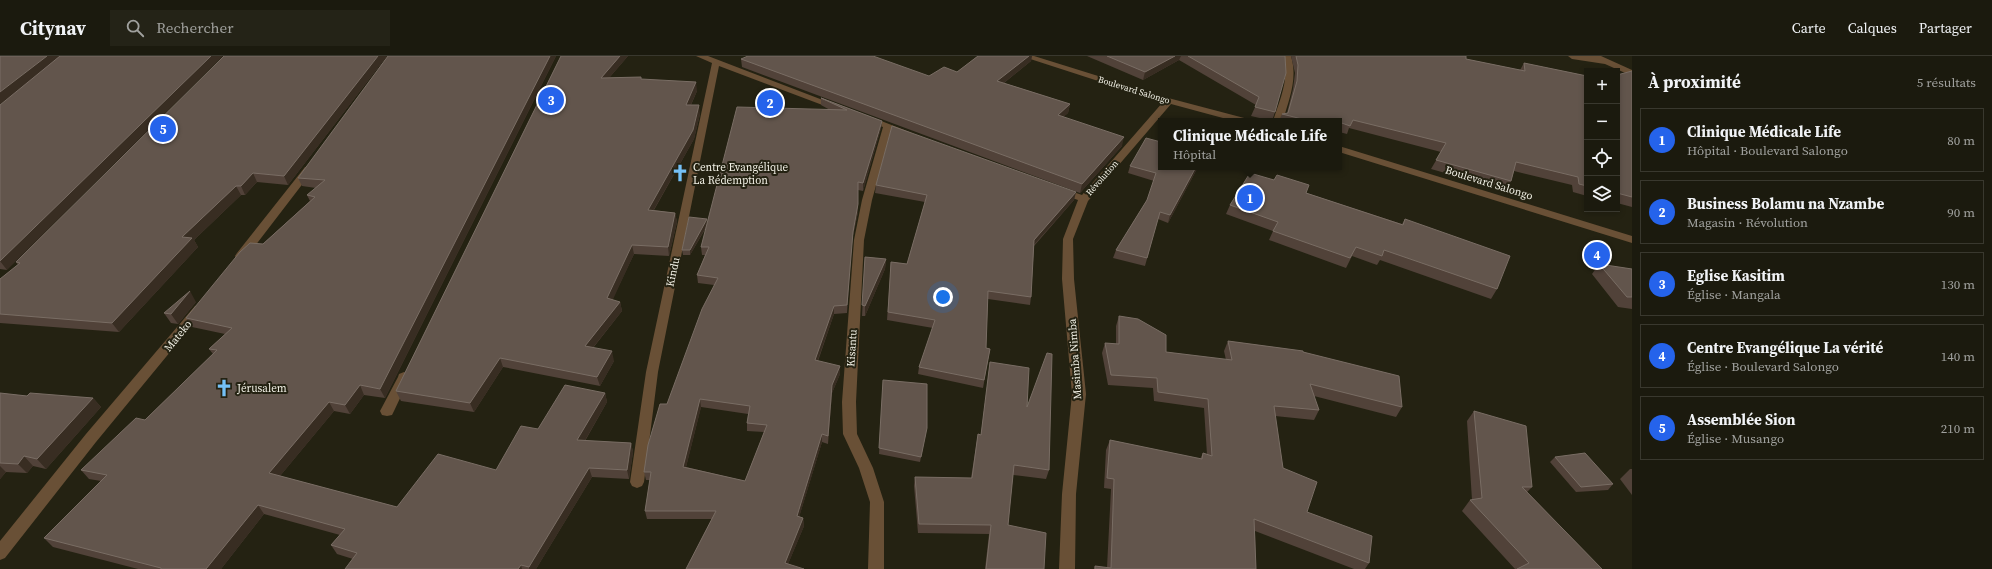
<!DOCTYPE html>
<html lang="fr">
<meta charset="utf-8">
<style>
:root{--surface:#1b1a0e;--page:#242317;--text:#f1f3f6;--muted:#a0a19e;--line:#39382e;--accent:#2563eb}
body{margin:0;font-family:"Source Serif 4",serif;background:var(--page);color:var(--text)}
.controls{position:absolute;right:12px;top:12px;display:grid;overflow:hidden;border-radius:0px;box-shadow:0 2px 6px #0003}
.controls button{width:36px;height:36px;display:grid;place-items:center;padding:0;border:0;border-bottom:1px solid var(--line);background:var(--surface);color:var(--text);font:20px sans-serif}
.you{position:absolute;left:943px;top:241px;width:14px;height:14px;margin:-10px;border:3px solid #fff;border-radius:50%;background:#1a73e8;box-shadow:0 0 0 6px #1a73e833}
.badge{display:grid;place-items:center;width:26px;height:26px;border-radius:50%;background:var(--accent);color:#fff;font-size:13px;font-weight:700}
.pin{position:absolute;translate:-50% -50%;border:2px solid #fff;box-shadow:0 1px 4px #0006}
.popup{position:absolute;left:1158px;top:62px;width:184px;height:52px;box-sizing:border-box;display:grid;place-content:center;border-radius:0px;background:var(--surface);filter:drop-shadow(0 1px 3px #0005);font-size:13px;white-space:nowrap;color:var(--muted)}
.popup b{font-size:15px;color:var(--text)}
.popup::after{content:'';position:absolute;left:50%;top:100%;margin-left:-8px;border:8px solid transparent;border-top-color:var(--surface)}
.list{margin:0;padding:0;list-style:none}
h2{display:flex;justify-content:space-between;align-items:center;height:52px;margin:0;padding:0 16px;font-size:17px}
h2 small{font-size:13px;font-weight:400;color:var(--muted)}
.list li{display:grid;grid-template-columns:26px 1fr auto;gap:12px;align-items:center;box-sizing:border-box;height:64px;margin:0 8px 8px;padding:0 8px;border:1px solid var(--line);border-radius:0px}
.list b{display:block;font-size:15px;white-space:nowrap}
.list p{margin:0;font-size:13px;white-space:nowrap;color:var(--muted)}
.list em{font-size:13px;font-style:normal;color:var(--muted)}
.icon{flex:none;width:22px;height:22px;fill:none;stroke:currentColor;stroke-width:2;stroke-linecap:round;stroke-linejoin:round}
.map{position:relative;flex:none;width:1632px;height:513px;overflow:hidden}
header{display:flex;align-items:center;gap:24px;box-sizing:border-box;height:56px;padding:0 20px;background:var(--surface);border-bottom:1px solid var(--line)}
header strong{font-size:19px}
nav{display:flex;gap:22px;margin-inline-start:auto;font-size:14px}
.search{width:280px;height:36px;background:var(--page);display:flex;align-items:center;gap:10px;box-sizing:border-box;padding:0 14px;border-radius:0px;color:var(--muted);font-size:15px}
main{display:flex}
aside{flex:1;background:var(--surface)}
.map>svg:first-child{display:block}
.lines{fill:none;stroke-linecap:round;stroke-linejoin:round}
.minor{fill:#695036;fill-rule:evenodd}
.wall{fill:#514239;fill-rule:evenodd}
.shaded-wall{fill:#382d22}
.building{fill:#62554c;stroke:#796d64;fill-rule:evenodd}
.labels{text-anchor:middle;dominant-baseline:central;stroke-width:4;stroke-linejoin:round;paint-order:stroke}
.far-street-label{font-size:9px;fill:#f2f1e6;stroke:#242212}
.poi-label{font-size:11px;fill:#f2f1e6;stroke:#242212;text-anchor:start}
.street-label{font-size:11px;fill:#f2f1e6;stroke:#242212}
</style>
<header>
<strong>Citynav</strong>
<div class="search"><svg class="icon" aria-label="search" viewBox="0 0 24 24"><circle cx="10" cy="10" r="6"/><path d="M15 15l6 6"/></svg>Rechercher</div>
<nav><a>Carte</a><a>Calques</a><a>Partager</a></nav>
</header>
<main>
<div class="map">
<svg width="1632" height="513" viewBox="0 0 1632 513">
<rect width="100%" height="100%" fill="#242212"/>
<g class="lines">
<path class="minor" d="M696 0H708L841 51 839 53H833L719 10 658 316 644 426 642 430 637 432 632 430 630 426 646 316 712 7Z
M1021 0H1034L1172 43 1248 63 1250 65H1234L1171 48 1088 145 1073 183 1074 223 1086 338 1076 438 1075 513H1059L1062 438 1072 338 1062 223 1063 183 1078 144 1055 136 1054 134 1059 131 1082 139 1163 46Z
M1283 0H1291C1298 23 1289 43 1283 65H1273C1280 43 1290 23 1283 0Z
M1568 0H1601L1632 14V20L1605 8 1572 3Z
M866 59 912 77 907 80 891 75 872 144 864 184 856 346 857 378 873 412 884 446V513H868L870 446 859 412 843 378 842 346 854 184 862 144 883 71 863 64V60Z
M1339 90 1632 180V187L1339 96Z
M309 110 314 113 245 203H237L235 200 237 197 305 111Z
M199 249 205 253 203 256 96 386 5 502 0 504V485L86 378 195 250Z
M404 316 409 318 410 321 394 355 392 359 387 360 382 359 380 355 398 321 399 318Z"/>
</g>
<path class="wall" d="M387 0 288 129 257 126 245 139H241L194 184 198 191 119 276 0 267V223L18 209 16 206Z
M388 0H556L385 342 364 339 350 358 334 355 280 420 397 451 496 414 538 373 605 337 607 346 585 385 631 387 633 396 629 423 592 421 536 513H345L353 503 337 498 331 489 340 479 264 458 221 513H138L53 491 44 482 101 425 89 423 81 414 145 364 213 298 209 293 225 278 192 271 186 262 263 188 310 145 307 139 316 132 302 130 298 122Z
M561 0H628L609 22 641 21V23L697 35 691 49 700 58 694 83 654 154 675 157 677 166 669 200 634 198 612 244 620 246 622 255 593 292 614 305 600 330 503 311 474 356 401 345 396 335Z
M978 0H1032L1031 5 1004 27 1070 48 1068 57 1063 61 1122 90 1080 137 742 11 741 3 929 20 957 16Z
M1087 0H1285L1275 56 1272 65 1251 60 1256 49 1179 4 1143 24Z
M1291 0H1466V3L1520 14 1524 7 1587 20V140L1573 136 1572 129 1514 115 1511 125 1506 134 1431 113 1441 96 1349 72 1347 78 1339 76V65H1279L1282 58 1287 57 1293 33 1295 17Z
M1632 15V151L1617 147V19Z
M821 42 882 65 881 72 863 135 858 134V156L852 184 847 257 834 258 818 305 840 318 832 337 828 388 822 386 799 461 803 462 804 470 788 508 686 513 712 463H647L645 455 650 424H646L644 416 667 348 714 229 698 227 697 219 705 199H702L701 191 707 170 690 199H683L682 194 707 163V168L830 54 821 49ZM701 351 748 358 747 367V375L764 376 745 425 686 411Z
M0 49 7 214 0 213Z
M1130 110 1161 111H1198L1168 167 1158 163 1145 210 1113 202 1116 194 1147 144 1154 125 1128 117Z
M876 129 1076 136 1074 144 1034 190 1031 241 1030 249 988 243 986 292 990 293 983 332 918 318 919 311 933 272 887 264 891 206 907 208 925 146 875 137Z
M1306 137 1402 168 1405 163 1497 233 1491 243 1380 204 1377 209 1352 200 1346 212 1269 184 1273 175 1226 158 1230 149Z
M865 201 886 203 885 213 865 260H862Z
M1599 208 1632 213V253L1618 251 1592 218Z
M196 246 178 268 171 267 164 257Z
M1119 260 1166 296 1226 304 1224 295 1228 285 1303 296 1402 351 1396 361 1314 340 1319 354 1314 364 1275 360 1283 412 1307 456 1369 507 1365 513H1354L1255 475 1256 513H1094L1095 510 1107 512 1111 433 1104 432 1106 394 1110 384 1200 403 1203 397 1207 399 1204 352 1154 345 1153 332 1108 329 1102 297 1105 287 1116 288V270Z
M990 306 1027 351 1049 414 1046 423 1013 419 1008 469 1044 513H985L989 478 918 477 914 430 915 421 971 422 978 378 981 379Z
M883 324 926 377 920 406 879 398Z
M0 337 27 340 93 342 101 351 46 413 33 410 27 417 6 416 0 423Z
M1474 355 1532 431 1527 436 1601 513H1515L1462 455 1470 444H1472L1467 365Z
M1555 401 1613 428 1608 434 1576 436 1550 406Z
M1630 413H1632V439L1620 423Z"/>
<path class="shaded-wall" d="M47 0H62L0 49V36Z
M211 0H223L7 214 0 205Z
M378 0H387L288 129 284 120Z
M550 0H556L385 342 380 333Z
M620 0H628L602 30 601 22Z
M1029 0H1032L1031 5 996 33 997 25Z
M1175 0H1181L1179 4 1143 24 1145 16Z
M696 26 697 35 687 57 686 49Z
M1070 48 1068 57 1056 67 1058 59Z
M699 49 700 58 694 83 649 162 648 154Z
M882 65 881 72 863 135V127Z
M1124 81 1122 90 1080 137 1082 128Z
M1196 111H1198L1168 167 1170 159Z
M253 117 257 126 245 139 241 130Z
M236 130 241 139 194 184 198 191 119 276 112 267 182 181Z
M1076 136 1074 144 1032 191 1034 184Z
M858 148V156L852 184 847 257 853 176Z
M675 157 677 166 669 200 668 191Z
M707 163V169L690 199V194Z
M632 189 634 198 609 252 607 242Z
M886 203 885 213 865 260V250Z
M190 235 196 246 178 268 171 258Z
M620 246 622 255 587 299 585 290Z
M834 250V258L815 312V304Z
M612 295 614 305 600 330 597 321Z
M500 302 503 311 474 356 470 347Z
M840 310V318L832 337 828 388 832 329Z
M360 329 364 339 350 358 345 349Z
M605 337 607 346 580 393 577 384Z
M93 342 101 351 46 413 37 403Z
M700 343 701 351 684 419 683 411Z
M329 346 334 355 275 426 269 417Z
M822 378V386L797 468V460Z
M631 387 633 396 629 423 627 414Z
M24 400 33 410 27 417 18 408Z
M0 410 6 416 0 423Z
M589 412 592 421 536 513H529V511Z
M258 449 264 458 221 513H206Z
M803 462 804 470 786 513 785 507Z
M521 509 522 513H518Z"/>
<path class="building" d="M0 0H47L0 36Z
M60 0H211L0 205V49Z
M224 0H378L284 120 253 117 241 130H236L182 181 192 182 112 267 0 258V223L20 207 16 206Z
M388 0H550L380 333 360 329 345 349 329 346 269 417 397 451 438 398 496 414 521 370 538 373 565 329 605 337 577 384 631 387 627 414 589 412 529 511 521 509 518 513H345L357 497 331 489 345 473 258 449 206 513H161V512L44 482 107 419 81 414 136 362 145 364 217 294 209 293 232 272 186 262 240 196 250 187 263 188 315 141 307 139 325 124 298 122Z
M561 0H620L601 22 641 21V23L696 26 686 49H699L693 74 648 154 675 157 668 191 632 189 607 242 620 246 585 290 612 295 597 321 500 302 470 347 396 335Z
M748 0H873L929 20 944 11 957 16 978 0H1029L997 25 1070 48 1058 59 1124 81 1082 128 741 3Z
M1107 0H1175L1145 16Z
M1188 0H1285L1286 17 1275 56 1255 51 1259 41Z
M1296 0H1466V3L1525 15 1524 7 1587 20V130L1579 128 1578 121 1516 106 1511 125 1436 104 1446 87 1353 64 1350 70 1339 66V65H1310L1282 58 1288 57 1297 25 1298 9Z
M1632 15V141L1617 137V19Z
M821 42 882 65 863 127 858 126V148L853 176 847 249 834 250 815 304 840 310 832 329 828 380 822 378 797 460 803 462 785 507 804 513H686L716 455H645L651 416H644L648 389 660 348H667L702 253 718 222 697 219 709 191H701L737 51 847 54ZM700 343 750 350 747 367 767 369 745 425 683 411Z
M892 70 1076 136 1034 184 1031 241 988 235 986 292 990 293 984 324 919 311 935 264 888 256 891 206 907 208 927 139 876 129Z
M1146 82 1161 86V111H1196L1170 159 1160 156 1147 202 1116 194 1147 144 1156 117 1130 110Z
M1250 117 1274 124 1277 119 1309 129 1306 137 1403 169 1405 163 1510 200 1497 233 1384 194 1382 200 1356 191 1350 202 1273 175 1278 166 1230 149Z
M689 161 707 163 690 194H682Z
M865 201 886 203 865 250 862 249Z
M1599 208 1632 213V241H1627Z
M190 235 171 258 164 257Z
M1119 260 1138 263 1166 279V296L1232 304 1228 285 1303 295V296L1399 320 1402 351 1310 328 1319 354 1274 350 1283 412 1317 426 1307 456 1372 480 1369 507 1254 463 1256 513H1095V510L1111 512 1114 423 1107 422 1110 384 1202 403 1203 397 1212 400 1208 343 1158 336 1157 322 1111 319 1105 287 1119 288Z
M1047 297 1052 298 1049 414 1014 409 1008 469 1046 477 1044 513H986L991 469 919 468 915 421 972 422 978 378 981 379 990 306 1029 312 1027 351Z
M883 324 927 328V372L921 401 879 392Z
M0 337 27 340 30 337 93 342 37 403 24 400 18 408 0 407Z
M1474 355 1526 370 1532 431H1522L1602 513H1517L1529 507 1470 444 1482 442Z
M1585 397 1613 428 1581 431 1555 401Z"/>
<defs>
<g id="church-bare" transform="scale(1.38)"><path d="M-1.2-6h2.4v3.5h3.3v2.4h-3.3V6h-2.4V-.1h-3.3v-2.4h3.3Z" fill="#74c0f6" stroke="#242212" stroke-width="2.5" paint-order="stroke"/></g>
</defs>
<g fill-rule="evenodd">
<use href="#church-bare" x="680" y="117"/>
<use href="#church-bare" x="224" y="332"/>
</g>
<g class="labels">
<g class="far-street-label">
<text transform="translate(1134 34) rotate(17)">Boulevard Salongo</text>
<text transform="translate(1102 122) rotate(-49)">Révolution</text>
</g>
<g class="poi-label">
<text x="693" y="111">Centre Evangélique<tspan x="693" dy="13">La Rédemption</tspan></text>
<text x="237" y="332">Jérusalem</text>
</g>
<g class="street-label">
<text transform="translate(1489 127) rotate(17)">Boulevard Salongo</text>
<text transform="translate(673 216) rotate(-78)">Kindu</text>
<text transform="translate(178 280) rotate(-51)">Mateko</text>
<text transform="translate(852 292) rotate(-86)">Kisantu</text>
<text transform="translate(1075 303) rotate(-94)">Masimba Nimba</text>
</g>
</g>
</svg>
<div class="controls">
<button>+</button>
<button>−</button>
<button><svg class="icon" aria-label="locate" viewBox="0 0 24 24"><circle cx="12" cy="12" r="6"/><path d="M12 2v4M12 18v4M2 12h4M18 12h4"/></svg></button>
<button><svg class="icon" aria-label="layers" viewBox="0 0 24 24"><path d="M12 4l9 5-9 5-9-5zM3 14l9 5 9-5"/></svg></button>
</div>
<div class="you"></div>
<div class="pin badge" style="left:1250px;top:142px">1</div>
<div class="popup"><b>Clinique Médicale Life</b>Hôpital</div>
<div class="pin badge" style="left:770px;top:47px">2</div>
<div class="pin badge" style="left:551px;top:44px">3</div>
<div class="pin badge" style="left:1597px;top:199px">4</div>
<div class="pin badge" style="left:163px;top:73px">5</div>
</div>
<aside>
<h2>À proximité<small>5 résultats</small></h2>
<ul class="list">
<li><span class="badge">1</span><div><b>Clinique Médicale Life</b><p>Hôpital · Boulevard Salongo</p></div><em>80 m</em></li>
<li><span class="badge">2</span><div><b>Business Bolamu na Nzambe</b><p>Magasin · Révolution</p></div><em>90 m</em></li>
<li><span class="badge">3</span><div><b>Eglise Kasitim</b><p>Église · Mangala</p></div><em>130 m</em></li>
<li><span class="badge">4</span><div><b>Centre Evangélique La vérité</b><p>Église · Boulevard Salongo</p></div><em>140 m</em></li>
<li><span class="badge">5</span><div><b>Assemblée Sion</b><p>Église · Musango</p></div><em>210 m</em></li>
</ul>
</aside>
</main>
